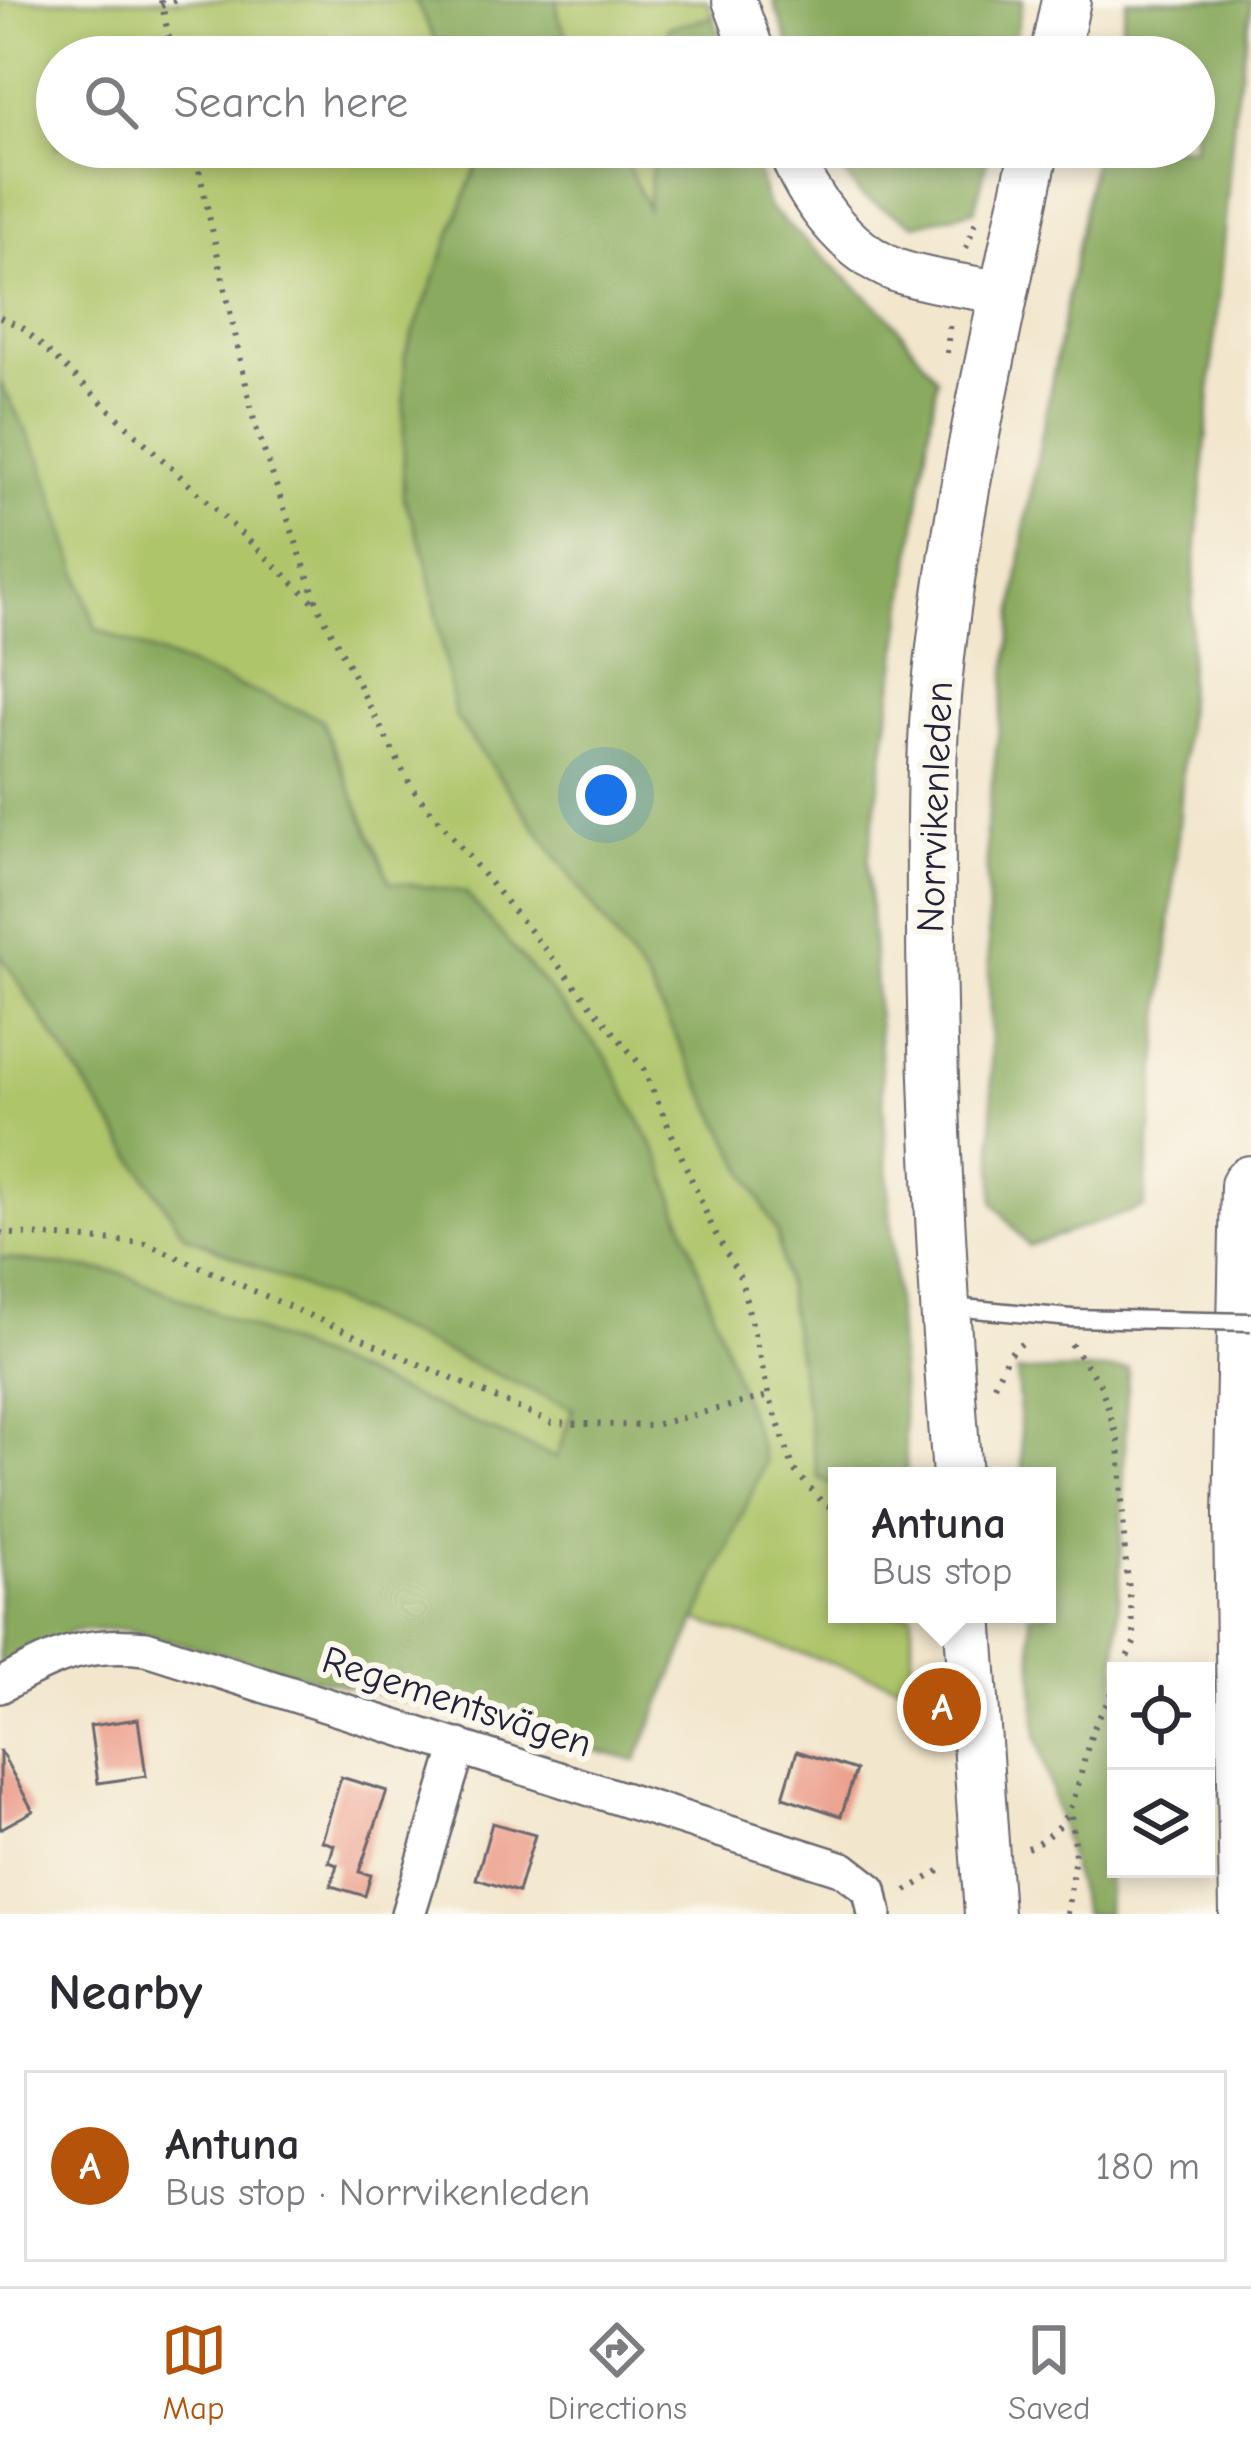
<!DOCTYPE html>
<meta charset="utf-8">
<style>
:root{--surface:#fff;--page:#f2f2f3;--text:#2b2b33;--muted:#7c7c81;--line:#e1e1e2;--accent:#b45309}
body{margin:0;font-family:"Comic Neue",sans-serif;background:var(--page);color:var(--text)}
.controls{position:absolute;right:36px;bottom:36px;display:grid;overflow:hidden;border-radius:0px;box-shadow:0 6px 18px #0003}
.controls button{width:108px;height:108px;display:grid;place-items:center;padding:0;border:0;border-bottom:3px solid var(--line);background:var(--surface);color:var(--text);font:60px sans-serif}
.you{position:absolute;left:606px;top:795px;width:42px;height:42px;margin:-30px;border:9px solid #fff;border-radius:50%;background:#1a73e8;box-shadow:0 0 0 18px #1a73e833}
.badge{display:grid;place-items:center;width:78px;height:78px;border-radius:50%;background:var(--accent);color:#fff;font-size:39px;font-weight:700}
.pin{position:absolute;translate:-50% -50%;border:6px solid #fff;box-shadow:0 3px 12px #0006}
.popup{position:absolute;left:828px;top:1467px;width:228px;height:156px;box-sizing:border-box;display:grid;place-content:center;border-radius:0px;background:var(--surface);filter:drop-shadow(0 3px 9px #0005);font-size:39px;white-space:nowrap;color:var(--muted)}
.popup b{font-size:45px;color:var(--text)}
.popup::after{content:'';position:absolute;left:50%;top:100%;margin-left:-24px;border:24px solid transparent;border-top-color:var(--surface)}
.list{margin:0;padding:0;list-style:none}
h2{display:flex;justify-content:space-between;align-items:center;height:156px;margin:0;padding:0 48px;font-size:51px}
h2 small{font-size:39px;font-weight:400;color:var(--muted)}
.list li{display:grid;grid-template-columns:78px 1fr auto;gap:36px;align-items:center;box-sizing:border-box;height:192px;margin:0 24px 24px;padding:0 24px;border:3px solid var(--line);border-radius:0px}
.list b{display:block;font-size:45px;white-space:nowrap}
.list p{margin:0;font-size:39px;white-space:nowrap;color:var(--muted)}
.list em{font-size:39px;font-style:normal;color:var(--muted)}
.icon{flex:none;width:66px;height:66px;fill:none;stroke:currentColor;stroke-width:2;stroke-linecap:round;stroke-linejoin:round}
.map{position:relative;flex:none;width:1251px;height:1914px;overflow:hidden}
.search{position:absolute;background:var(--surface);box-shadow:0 6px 18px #0003;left:36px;right:36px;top:36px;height:132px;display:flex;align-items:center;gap:30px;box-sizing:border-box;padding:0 42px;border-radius:66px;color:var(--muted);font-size:45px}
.sheet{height:372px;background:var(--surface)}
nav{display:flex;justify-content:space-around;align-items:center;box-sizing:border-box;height:168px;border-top:3px solid var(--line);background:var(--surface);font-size:33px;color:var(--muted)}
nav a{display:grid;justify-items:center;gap:6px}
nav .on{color:var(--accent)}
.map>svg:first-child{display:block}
.green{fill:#aec56a;stroke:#687452;stroke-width:3}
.forest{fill:#8aaa5e;stroke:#56664c;stroke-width:3}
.building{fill:#ec9e8b}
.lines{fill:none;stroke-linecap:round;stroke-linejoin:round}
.service-casing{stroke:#6b676e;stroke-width:21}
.minor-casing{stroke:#6b676e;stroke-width:38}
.tertiary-casing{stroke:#6b676e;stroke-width:46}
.secondary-casing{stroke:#6b676e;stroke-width:52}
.motorway-casing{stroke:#6b676e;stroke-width:64}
.path{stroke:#6b676e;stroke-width:6;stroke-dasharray:3 9;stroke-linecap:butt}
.service{stroke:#fff;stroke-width:16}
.minor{stroke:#fff;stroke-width:33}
.tertiary{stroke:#fff;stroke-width:42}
.secondary{stroke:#fff;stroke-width:48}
.motorway{stroke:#fff;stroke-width:60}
.service-bridge-casing{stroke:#6b676e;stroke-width:21;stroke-linecap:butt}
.service-bridge{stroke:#fff;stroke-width:16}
.labels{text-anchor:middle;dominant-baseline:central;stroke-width:12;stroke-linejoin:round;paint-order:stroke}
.street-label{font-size:39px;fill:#22223b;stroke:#fbf7ec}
</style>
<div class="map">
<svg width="1251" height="1914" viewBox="0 0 1251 1914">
<rect width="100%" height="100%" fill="#fbf7ec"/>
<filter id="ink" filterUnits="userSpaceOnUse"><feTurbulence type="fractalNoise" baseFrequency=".00833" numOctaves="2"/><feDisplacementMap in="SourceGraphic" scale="24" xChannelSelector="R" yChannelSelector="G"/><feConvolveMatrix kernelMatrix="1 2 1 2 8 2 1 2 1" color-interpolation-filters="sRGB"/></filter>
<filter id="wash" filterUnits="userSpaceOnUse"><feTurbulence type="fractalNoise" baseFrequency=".004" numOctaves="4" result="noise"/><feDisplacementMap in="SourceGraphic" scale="48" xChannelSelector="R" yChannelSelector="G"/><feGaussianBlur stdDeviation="2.7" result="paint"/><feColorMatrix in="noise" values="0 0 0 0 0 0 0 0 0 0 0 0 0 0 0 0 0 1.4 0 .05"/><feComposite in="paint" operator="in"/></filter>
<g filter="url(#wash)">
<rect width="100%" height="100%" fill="#f2e6cc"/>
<path class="green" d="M0 0H415L444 57H57V147H484L405 356 403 495 427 560 455 716 647 981 777 1232 818 1476 837 1488V1614H912V1689L696 1620 765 1462 466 892 390 882 321 719 96 629 42 461 0 382Z
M558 0H707L714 17 669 27 666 57H577L557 14Z
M619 147H655L648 211Z
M0 954 184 1234 573 1408 556 1458 121 1273 0 1258Z"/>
<path class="forest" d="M415 0H558L557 14 577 57H444Z
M773 0H1023L1011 57H794Z
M1127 0H1251V10L1235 105 1194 579 1180 814 1144 1207 1028 1246 994 1203 986 830 1026 518 1096 147H1194V57H1115Z
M714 17 726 57H666L669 27Z
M484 147H619L647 208 655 147H751L768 207 889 316 937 378 868 863 907 1476H837V1488L818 1477 777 1232 647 981 455 716 427 560 403 495 405 355Z
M826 147H990L975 210 915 225 861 196Z
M0 382 42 461 96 629 321 719 390 882 465 892 608 1059 662 1163 765 1462 636 1761 124 1629 73 1631 0 1668V1258L121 1273 556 1458 573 1409 184 1234 0 954Z
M1128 1369 1107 1914H1084L1037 1737 1030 1614H1047V1476H1023L1017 1372Z"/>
<g id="blocks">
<path class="building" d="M138 1719 146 1776 98 1783 90 1726Z
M0 1750 33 1811 0 1829Z
M797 1751 856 1770 841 1816 783 1797Z
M341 1777 387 1791 359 1872 371 1875 365 1896 331 1886 337 1865 329 1862 334 1845 322 1841Z
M492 1823 535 1835 518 1892 476 1879Z"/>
</g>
</g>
<g filter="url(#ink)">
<use href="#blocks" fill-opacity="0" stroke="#6b676e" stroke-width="3"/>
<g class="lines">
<g class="service-casing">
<path id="service" d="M952 1307 1071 1318"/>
</g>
<g class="minor-casing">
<path id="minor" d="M0 1686C53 1656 84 1641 146 1648L843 1869 870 1890 875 1914
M408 1914 459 1746"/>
</g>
<g class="tertiary-casing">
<path id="tertiary" d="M734 0 755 57
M788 147C806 196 845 250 895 270 929 282 969 286 1004 293"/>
</g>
<g class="secondary-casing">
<path id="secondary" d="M1054 57 1066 0
M957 1476C943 1294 932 1113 931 930 931 843 929 754 939 666 958 492 999 319 1035 147
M968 1614 989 1914"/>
</g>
<g class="motorway-casing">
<path id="motorway" d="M1250 1914 1244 1516 1251 1186"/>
</g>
<path class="path" d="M161 0 173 57
M161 6 176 0
M194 147 255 425 319 608 412 788 643 1068 714 1231 741 1279 769 1396 794 1470 824 1504 837 1509
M966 248 976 221
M0 317 23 328 317 605
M947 353 950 319
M0 1233 146 1243 552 1423 650 1426 769 1396
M1071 1344 1101 1386 1119 1443 1125 1555 1135 1641 1120 1671
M994 1385 1008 1355 1027 1339
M1027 1848C1080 1824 1075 1785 1091 1736 1097 1717 1110 1702 1116 1683
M906 1891 946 1867
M1067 1914 1075 1856 1071 1813"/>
<use href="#service" class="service"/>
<use href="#minor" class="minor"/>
<use href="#tertiary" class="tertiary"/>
<use href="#secondary" class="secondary"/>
<use href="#motorway" class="motorway"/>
<g class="service-bridge-casing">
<path id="service-bridge" d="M1071 1318 1251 1322"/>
</g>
<use href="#service-bridge" class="service-bridge"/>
</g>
</g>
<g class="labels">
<g class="street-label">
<text transform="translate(935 807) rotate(-88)">Norrvikenleden</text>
<text transform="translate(457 1702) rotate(18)">Regementsvägen</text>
</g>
</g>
</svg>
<div class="controls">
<button><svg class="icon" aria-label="locate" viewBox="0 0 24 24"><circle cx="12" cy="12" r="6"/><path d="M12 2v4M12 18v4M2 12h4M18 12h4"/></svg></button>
<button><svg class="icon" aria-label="layers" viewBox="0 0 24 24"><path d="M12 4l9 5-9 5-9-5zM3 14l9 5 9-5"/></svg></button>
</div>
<div class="you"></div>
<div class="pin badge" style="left:942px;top:1707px">A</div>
<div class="popup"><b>Antuna</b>Bus stop</div>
<div class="search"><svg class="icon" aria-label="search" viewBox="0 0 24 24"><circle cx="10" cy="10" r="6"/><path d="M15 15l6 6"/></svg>Search here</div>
</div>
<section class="sheet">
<h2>Nearby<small></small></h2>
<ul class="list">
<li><span class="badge">A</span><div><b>Antuna</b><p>Bus stop · Norrvikenleden</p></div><em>180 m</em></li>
</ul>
</section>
<nav>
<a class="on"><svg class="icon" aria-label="map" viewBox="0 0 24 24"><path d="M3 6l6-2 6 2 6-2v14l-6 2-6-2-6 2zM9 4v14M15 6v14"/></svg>Map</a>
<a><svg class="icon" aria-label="directions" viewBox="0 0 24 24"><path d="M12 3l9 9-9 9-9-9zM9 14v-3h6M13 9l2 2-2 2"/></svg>Directions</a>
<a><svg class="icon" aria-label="saved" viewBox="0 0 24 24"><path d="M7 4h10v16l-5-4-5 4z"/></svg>Saved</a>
</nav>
